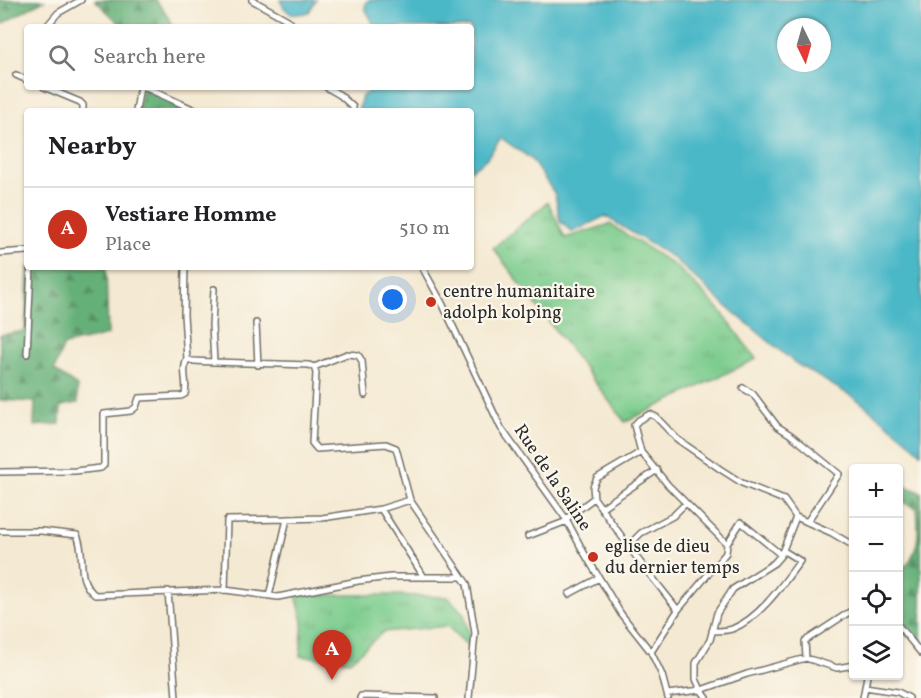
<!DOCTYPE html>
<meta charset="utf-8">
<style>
:root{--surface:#fff;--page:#f2f2f2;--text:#202124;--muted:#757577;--line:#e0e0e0;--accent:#c8321e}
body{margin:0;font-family:Vollkorn,serif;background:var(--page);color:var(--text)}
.controls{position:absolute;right:18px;bottom:18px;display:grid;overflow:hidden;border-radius:6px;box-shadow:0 2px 4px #0004}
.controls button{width:54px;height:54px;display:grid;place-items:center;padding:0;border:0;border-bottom:2px solid var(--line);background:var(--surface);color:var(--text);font:30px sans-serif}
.compass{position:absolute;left:777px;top:18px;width:54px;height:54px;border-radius:50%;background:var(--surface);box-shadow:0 2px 4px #0004;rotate:175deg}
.you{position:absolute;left:393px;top:300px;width:21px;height:21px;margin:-15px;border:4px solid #fff;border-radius:50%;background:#1a73e8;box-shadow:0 0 0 9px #1a73e833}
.badge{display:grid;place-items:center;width:39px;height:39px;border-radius:50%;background:var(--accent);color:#fff;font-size:20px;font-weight:700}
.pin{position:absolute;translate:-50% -50px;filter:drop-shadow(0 2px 3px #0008)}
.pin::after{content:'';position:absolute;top:32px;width:21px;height:18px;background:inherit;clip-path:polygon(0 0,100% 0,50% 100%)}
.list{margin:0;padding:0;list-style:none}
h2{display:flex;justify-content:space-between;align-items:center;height:78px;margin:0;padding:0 24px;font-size:26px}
h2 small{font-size:20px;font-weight:400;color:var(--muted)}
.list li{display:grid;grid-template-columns:39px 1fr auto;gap:18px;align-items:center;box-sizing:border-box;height:84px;padding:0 24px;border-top:2px solid var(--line)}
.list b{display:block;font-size:22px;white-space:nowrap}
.list p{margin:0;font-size:20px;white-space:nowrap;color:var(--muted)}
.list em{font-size:20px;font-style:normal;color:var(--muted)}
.icon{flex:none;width:33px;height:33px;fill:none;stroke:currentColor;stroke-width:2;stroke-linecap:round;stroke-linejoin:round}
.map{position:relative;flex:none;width:921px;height:698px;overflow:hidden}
.search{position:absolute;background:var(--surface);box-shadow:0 2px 4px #0004;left:24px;top:24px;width:450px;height:66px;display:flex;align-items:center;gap:15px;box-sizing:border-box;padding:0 21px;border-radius:6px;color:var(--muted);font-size:22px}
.panel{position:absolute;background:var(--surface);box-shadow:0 2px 4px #0004;left:24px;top:108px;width:450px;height:162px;border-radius:6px}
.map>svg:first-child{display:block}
.grass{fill:url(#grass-tufts);stroke:#547c5c;stroke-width:1.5}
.forest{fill:url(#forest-firs);stroke:#486e52;stroke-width:1.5}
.water{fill:#4cb8c7;stroke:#3c7279;stroke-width:1.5;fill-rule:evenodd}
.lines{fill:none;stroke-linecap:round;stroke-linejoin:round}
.minor-casing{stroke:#716e65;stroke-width:8}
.minor{stroke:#fff;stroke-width:5}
.poi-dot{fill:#c8321e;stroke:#fbf7ec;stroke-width:2}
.labels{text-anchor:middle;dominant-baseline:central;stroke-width:4.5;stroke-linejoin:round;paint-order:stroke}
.poi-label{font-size:18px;fill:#2b2b2b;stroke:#fbf7ec;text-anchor:start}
.street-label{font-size:18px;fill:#2b2b2b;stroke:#fbf7ec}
</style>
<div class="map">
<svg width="921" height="698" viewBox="0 0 921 698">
<defs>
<pattern id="grass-tufts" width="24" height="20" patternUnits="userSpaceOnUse" patternTransform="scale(1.5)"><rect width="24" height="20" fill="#7ccc8d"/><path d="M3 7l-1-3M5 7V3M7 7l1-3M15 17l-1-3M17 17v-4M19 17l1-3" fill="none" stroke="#6baf7a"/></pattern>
<pattern id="forest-firs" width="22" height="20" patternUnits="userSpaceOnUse" patternTransform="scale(1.5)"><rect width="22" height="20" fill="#65b078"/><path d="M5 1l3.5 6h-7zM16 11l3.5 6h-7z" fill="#538f63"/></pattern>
</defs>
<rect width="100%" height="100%" fill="#fbf7ec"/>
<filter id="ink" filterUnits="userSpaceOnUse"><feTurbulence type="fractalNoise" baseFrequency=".0167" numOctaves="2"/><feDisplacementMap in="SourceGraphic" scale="12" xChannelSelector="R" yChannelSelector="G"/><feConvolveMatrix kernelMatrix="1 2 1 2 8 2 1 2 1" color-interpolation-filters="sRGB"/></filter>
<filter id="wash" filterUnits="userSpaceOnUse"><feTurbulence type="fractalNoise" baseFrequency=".008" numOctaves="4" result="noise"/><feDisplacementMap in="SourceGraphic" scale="24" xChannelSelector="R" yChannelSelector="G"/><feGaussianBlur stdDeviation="1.35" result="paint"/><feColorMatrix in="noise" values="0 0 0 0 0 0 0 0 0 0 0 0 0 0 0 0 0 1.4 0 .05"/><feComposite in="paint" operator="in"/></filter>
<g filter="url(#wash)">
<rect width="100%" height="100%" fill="#f4e9d2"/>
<path class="grass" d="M548 202 565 238 610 224 677 267 720 310 756 359 625 422 493 248Z
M296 595H391L448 597 464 614 471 643 467 645 447 626 383 632 350 661 300 656 303 621Z"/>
<path class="forest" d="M0 0H44L0 25Z
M95 0H156L168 16 172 27H123Z
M142 88 192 111H138Z
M28 267H106L108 335 64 345 54 370 77 386 78 403 61 406 60 424 34 426 35 402 0 400V335L25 331Z
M899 484 921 492V645L899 618V571C921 556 919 532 917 508L899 501Z"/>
<path class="water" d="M280 0H316L309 12C294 16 286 15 280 0Z
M369 0H921V453L906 439 858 400 795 363 725 305 672 257 605 216 572 232 560 221 555 194 531 159 501 138 486 159 471 170V111H358L362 96 374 88 471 87V27H375L365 8 366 2ZM786 27H822V63H786Z"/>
</g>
<g filter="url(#ink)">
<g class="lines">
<g class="minor-casing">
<path id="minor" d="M252 0 288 20 294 27
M46 27 58 13 81 0
M16 75 27 80
M44 87 80 102 83 105V111
M144 87 197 111
M326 87 340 95 353 107V111
M136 111 140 87
M0 253 27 251
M185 267 184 315 187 359 193 361 214 362 309 365 314 367 316 373 312 443 317 449 386 444 396 448 410 500 467 584 475 633 469 698
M422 267 442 303 501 428 566 519 583 551 621 614 651 652 662 675 668 698
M214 289 212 325 214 362
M256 323 258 365
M27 354 31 267
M314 367 347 354 358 355 362 361 365 395
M743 388 753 394 777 426 791 435 839 474 807 522
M641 452 597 478 593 487 594 498 640 562 678 610
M0 472 75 471 101 468 104 465V414L131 411 136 407 139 398 181 396 185 394C188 381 181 371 187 359
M601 508 657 470
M381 509 410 500
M796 517 832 533 854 546
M566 519 594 498
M0 531H41L77 535C87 557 74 578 95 595L225 590 278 597 358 581 391 577H462
M528 536 567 521
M727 544 741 522 781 555
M628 546 641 533 673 516 686 503
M225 590 227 520 287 519
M168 591 176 698
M569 594 599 578
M269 596 287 519 322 518 381 509 424 577
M898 625 921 653
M712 631C719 631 726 631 732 629 759 619 783 584 800 561L784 551
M651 652 678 610 726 553 727 544 668 485 641 452 634 425 639 420 650 414 656 417 677 439 720 469 742 483 784 500 796 517 781 555 774 563 733 589 717 613 710 640 696 663V679L701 690 747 674 806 658 837 668 854 665
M806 658 805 641 854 609
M865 687 898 692 909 698
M667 694 701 690 707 698
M360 698 361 696 435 698
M863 698 867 676"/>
</g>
<use href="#minor" class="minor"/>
</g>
</g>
<g class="poi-dot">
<circle cx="431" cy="302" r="6"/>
<circle cx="593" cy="557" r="6"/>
</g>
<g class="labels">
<g class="poi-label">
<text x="443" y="292">centre humanitaire<tspan x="443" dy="21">adolph kolping</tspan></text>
<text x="605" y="547">eglise de dieu<tspan x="605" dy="21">du dernier temps</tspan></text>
</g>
<g class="street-label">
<text transform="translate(552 478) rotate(56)">Rue de la Saline</text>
</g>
</g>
</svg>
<div class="controls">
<button>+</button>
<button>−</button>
<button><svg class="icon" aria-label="locate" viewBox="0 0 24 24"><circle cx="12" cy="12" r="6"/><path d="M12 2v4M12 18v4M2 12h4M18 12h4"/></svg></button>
<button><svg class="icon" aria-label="layers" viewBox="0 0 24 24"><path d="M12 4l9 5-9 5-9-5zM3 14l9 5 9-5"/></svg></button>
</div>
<svg class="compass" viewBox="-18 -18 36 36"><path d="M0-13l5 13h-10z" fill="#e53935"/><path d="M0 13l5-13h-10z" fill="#757577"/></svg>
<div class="you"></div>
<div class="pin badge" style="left:332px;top:680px">A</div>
<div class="search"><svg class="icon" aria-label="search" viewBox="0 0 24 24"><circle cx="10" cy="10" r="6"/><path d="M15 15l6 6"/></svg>Search here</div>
<section class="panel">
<h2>Nearby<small></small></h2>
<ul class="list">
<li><span class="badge">A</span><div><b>Vestiare Homme</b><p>Place</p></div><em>510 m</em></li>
</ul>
</section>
</div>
